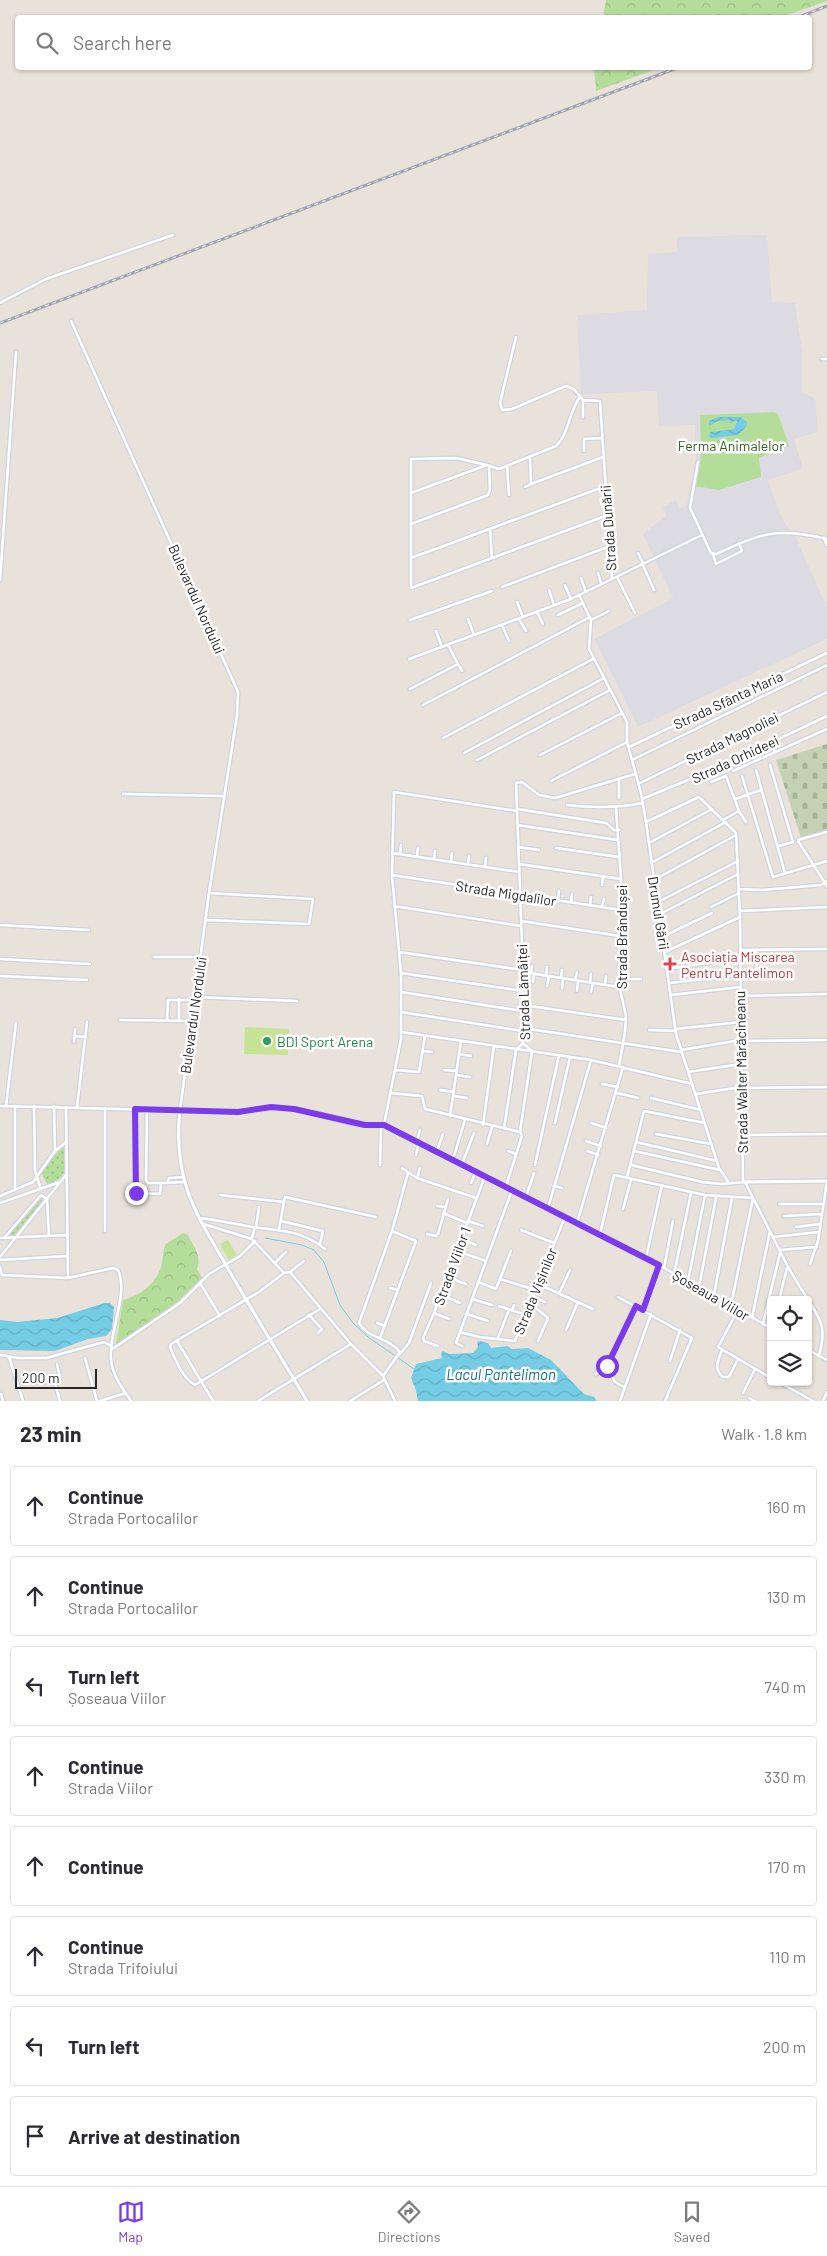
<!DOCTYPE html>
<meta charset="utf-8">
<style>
:root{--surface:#fff;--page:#f7f7f7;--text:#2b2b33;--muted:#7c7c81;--line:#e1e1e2;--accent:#7c3aed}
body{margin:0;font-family:Barlow,sans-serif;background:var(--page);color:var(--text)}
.controls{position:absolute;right:15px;bottom:15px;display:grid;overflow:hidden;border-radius:5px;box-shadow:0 1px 4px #0004}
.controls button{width:45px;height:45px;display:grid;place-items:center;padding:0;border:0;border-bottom:1px solid var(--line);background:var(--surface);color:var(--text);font:25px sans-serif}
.scale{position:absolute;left:15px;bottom:12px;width:82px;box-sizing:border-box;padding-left:5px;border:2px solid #282828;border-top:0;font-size:14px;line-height:18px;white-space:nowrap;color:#282828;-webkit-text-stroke:4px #fff;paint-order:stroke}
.stop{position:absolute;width:15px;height:15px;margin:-11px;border:4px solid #7c3aed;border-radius:50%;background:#fff}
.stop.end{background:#7c3aed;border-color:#fff;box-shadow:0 1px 5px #0008}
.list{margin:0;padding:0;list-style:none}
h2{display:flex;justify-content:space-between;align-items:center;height:65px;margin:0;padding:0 20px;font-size:21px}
h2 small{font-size:16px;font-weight:400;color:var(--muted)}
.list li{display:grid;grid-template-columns:32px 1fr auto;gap:15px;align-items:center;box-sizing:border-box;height:80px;margin:0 10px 10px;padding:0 10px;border:1px solid var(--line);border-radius:5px}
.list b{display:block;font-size:19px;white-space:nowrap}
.list p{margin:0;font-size:16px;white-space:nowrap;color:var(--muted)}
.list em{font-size:16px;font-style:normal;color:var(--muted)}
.icon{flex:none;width:28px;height:28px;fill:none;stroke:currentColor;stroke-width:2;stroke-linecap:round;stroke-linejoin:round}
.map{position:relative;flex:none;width:827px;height:1401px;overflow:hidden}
.search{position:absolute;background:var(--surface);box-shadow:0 1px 4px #0004;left:15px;right:15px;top:15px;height:55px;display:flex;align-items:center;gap:12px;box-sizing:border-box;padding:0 18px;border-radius:5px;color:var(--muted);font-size:19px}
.sheet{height:785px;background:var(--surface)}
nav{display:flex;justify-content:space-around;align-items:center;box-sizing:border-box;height:70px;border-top:1px solid var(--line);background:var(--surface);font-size:14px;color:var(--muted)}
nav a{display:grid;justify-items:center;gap:2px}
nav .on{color:var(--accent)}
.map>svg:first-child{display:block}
.industrial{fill:#dcdbe2}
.grass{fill:url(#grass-dots)}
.forest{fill:url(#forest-crowns)}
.cemetery{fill:url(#cemetery-stones)}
.park{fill:#b4dd9a}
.pitch{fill:#c7e396}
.water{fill:url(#water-waves)}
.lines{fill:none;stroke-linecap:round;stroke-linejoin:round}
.stream{stroke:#74cde5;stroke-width:1}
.street-casing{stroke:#d0d4e0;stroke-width:5}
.secondary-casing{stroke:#d0d4e0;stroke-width:5.5}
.street{stroke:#fff;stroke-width:2.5}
.secondary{stroke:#fff;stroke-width:3}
.rail-casing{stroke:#9ea2b1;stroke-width:3}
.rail{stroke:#fff;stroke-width:1;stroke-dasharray:4;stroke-linecap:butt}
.route{stroke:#7c3aed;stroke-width:6}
.health-dot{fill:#e0444e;stroke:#fff;stroke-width:2}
.leisure-dot{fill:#2e9e5b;stroke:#fff;stroke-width:2}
.labels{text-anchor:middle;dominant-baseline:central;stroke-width:5;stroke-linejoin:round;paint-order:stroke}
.park-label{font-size:14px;fill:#2f5e1e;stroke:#fff}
.street-label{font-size:14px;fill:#282828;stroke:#fff}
.health-label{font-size:14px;fill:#be3a42;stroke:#fff;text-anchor:start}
.leisure-label{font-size:14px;fill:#27864d;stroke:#fff;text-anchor:start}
.water-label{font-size:15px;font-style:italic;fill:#166b8d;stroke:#fff}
</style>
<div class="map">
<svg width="827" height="1401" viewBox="0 0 827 1401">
<defs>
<pattern id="grass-dots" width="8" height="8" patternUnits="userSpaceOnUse" patternTransform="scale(1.25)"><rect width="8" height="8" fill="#b4dd9a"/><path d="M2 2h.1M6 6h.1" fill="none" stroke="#9bbe85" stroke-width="1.8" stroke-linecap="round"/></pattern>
<pattern id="forest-crowns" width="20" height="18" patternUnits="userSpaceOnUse" patternTransform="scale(1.25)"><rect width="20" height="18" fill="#b4dd9a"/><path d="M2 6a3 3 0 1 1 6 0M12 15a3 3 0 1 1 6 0" fill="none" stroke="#9bbe85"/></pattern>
<pattern id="cemetery-stones" width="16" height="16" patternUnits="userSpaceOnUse" patternTransform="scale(1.25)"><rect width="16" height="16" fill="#c4d2b3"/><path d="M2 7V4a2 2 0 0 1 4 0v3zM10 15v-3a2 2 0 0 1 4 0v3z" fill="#a8b49a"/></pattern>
<pattern id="water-waves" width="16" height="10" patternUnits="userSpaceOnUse" patternTransform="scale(1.25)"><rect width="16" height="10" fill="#74cde5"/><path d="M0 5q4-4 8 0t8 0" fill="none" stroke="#64b0c4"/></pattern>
</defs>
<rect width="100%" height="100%" fill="#e9e2da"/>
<path class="industrial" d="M767 235 772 302 795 303 802 351V392L815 398 818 432 794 439 803 469 767 480 784 522 795 536 827 608V639L638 727 594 639 673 598 643 534 666 516 663 507 676 500 679 508 687 505 696 461 695 425 659 426 657 391 581 394 577 315 647 310 648 254 677 252V237Z"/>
<path class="grass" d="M62 1147 65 1149C65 1169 69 1178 47 1184L41 1172Z
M42 1197 43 1201 13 1237H8Z"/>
<path class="forest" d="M606 0H827V1L782 17H603Z
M594 68H659L596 91Z
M183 1233 188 1235C194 1247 202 1256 197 1269L202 1278 172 1307 116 1344 123 1300C141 1295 158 1283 162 1263 163 1256 163 1250 166 1244Z"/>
<path class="cemetery" d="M827 744V830L801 838 776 760Z"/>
<path class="park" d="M774 412 778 414 789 446 759 458 761 477 719 490 695 486 701 455 700 415Z"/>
<path class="pitch" d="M245 1027 289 1029 288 1055 244 1054Z
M228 1240 237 1255 229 1260 220 1244Z"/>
<path class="water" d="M718 417H740L747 422V426L738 435 711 438 709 435 710 432 734 429 737 422 736 420 731 423 729 420 718 421 709 426V421Z
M105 1303H110L114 1307 112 1329 106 1336 88 1339 55 1351 0 1350V1320L17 1322 57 1318Z
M480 1341 488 1343 491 1348 507 1346 512 1349 528 1348 551 1360 584 1394 594 1397 597 1401H418L416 1390 411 1378 416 1364 442 1358 441 1353 443 1351 449 1354 473 1353 478 1347 477 1342Z"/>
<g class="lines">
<path class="stream" d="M265 1238 302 1245 314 1250 324 1262 340 1305 353 1323 368 1337 414 1369"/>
<g class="street-casing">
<path id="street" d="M0 303 46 279 173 235
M71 321 238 692 237 716 209 893 180 1110
M516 337 500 403 502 410 512 409 566 386 574 389 583 400 600 401 612 579
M822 359H827
M583 417V400
M584 451V439L602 438
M530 458 531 484 603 457
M698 462 690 508 711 553 716 554C762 533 776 527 827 539
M487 465 456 458 411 459V588L608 515
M507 466 509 495
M525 487 531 484
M411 493 487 465 499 469 556 446C569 434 569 411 580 397
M411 524 488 495 490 489 489 466
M490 529 492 558
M638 553 643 563
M713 554 716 564 742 551 739 543
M411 558 606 486
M642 563 654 590
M598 573 601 583
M617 577 635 613
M581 578 586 592
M0 580 16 352
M565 585 571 599
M502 587 610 546
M549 590 554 605
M579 595 591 620 589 649 627 722V742L641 793 646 822 676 1034 719 1168 729 1183
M517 602 523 617
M537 612 543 624
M558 615 583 603
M468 619 474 635
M519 619 526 631
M410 620 492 591
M591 620 609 611
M502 625 509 641
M436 631 442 647
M409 659 571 599 702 535
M458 664 462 671
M410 689 458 664 448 645
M423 705 590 617
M443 738 593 659
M771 743 775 752
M629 747 827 653
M464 753 604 678
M540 755 622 713
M477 760 610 690
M632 760 827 665
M770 765 793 842
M756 770 785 873
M733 771 827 729
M742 776 773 877 827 861
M619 779V798
M551 781 627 742
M711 782 726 776 739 811 723 820
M638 784 827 692
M123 794 224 796
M642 799 722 766 827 716
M735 799 761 790
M567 805C593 808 617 808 643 803
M616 808 621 879 619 985 626 1016 625 1032 619 1066
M517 809 606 823 614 830H619
M739 811 746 822
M646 822 699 797 736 833 740 917 743 1182
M517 825 618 840
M798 840 827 832
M798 841 827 886
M649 843 712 809
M778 846 793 842
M518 847 539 850
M556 848 619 857
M392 853 519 872
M400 854 401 845
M417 856 418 848
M434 859 435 851
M451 862 452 853
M651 863 726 822
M468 864 469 856
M519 864 621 879
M485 867 486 858
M392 875 621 910
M654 880 736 835
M602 885 603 876
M739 889 762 890 821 885 827 881
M558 900 559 891
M571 902 572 894
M658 902 738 861
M590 905 591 897
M394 906 521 926
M602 907 604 899
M711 907 739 893
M740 911 827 907
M660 914 738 874
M206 920 309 924 313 899 209 893
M521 921 620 936
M0 925 89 930
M664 936 712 913
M740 950 827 949
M756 950 757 972
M399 952 523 970
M665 952 740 917
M154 957H200
M0 959 90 964
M667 969 740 958
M523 972 619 987
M401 973 523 991
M531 973 532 966
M0 976 87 980
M546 976 547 967
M561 978 562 970
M620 979H641
M575 980 577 972
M533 982 534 974
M590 982 591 974
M669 983 740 975
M605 985 606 976
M547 986 549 976
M562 988 563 979
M577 991 578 981
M401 992 522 1011
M591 992 593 983
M671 995 740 987
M741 996 827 994
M196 997 297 1001
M523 1005 626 1020
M401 1012 523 1031
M120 1020 192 1021
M167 1020 168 1000H195
M179 1020V999
M523 1028 681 1052
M676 1029 740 1022
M649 1030 676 1031
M401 1032 591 1060 692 1084
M75 1036 86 1037
M741 1041 827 1040
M74 1042 75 1029
M516 1050 523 1043
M681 1050 741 1040
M423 1051 432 1052
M532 1051 523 1043V970L516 783 522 782 539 795 555 798 635 774
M459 1054 471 1056
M396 1070 419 1072 425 1036
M444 1070 457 1071
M688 1072 741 1064
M456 1075 470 1077
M602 1084 618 1087
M742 1088 827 1087
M440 1090 454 1092
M390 1093 422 1096 425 1109 520 1132
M617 1093 638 1098
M696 1094 741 1087
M454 1096 467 1098
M651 1098 701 1110
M0 1106 238 1112C258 1111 275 1105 296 1109 322 1114 358 1130 384 1125L639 1254 771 1328
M6 1106 16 1023
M15 1106V1190
M34 1106 35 1171 41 1189
M54 1106 55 1150
M66 1107 68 1278
M77 1107 87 1022
M135 1109V1193L160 1194 161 1183H148L146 1180 147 1109
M450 1116 461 1041
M555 1123 570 1057
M591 1123 606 1128
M384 1125 401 1039V973L392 875 394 792 517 811
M483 1125 494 1046
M504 1129 516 1050
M656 1134 711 1144
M742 1135 827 1134
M417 1141 420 1130
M586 1141 601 1146
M636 1142 717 1161
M487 1144 492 1127
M437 1151 443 1134
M508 1151 516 1154
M587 1151 598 1155
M634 1151 720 1170
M416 1155 419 1142
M453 1159 465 1120
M462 1164 474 1133
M380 1165 381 1126
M535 1165 559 1055
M631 1165 702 1182 721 1184 745 1182 788 1267 808 1300
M402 1168 417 1178 476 1198
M627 1177 644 1111 705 1123
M417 1178 420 1168
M161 1183 185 1182
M167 1183 169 1178 184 1177
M471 1183 476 1171
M506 1186 522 1136 520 1132 532 1051
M554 1186 562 1188
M220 1195 284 1202
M0 1196 33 1182 55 1151 66 1142
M526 1197 534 1173
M0 1203 60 1182
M779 1204H823
M437 1206 445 1207
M548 1208 591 1060
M623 1209 631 1180
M443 1213 467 1223
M784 1216 821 1214
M199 1218C217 1220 235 1224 253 1227 281 1231 301 1230 325 1249
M281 1221 323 1231 320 1244
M468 1221 483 1226
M577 1223 623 1067
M203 1224 252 1239 284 1273
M796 1227 820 1224
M256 1228 259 1207
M279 1229 285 1197 376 1217
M521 1230 554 1243
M105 1231V1108
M427 1234 436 1236 438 1234 448 1199
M600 1234 614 1175 705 1195 753 1198 731 1305
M773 1237 819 1232
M0 1238 68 1235
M4 1238 41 1195 47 1199 49 1236
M252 1238 255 1227
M461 1239 476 1245
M779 1250 817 1247
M457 1251 486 1261
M0 1257 66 1175
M646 1258 662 1185
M0 1260 68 1256
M275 1263 286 1252
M810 1264 818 1241 827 1181
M0 1267 2 1275 68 1278 113 1268 118 1270C129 1295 108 1333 111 1359 112 1375 122 1388 131 1401
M664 1268 673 1221
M290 1272 304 1261
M674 1274 691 1193
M447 1277 466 1284
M500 1279 536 1290
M688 1281 705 1195
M478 1282 496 1289 511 1251
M200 1283 220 1316
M538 1284 593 1309
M699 1287 716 1198
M390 1288 398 1290
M559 1294 570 1270
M441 1295 460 1303
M714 1295 732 1198
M533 1297 545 1302
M618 1297 692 1338 665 1401
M472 1299 492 1305
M779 1300 787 1268
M808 1300C823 1322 826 1330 819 1356
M530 1303 548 1318 538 1341
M499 1306 526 1315
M320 1309 195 1385C183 1379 175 1359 170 1347L171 1344 259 1292 284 1273 290 1272 351 1344 383 1376 395 1401
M643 1310 659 1265
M738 1310 718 1347 771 1378
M512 1311 514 1305
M434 1313 449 1319
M467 1314 488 1321
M309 1315 322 1329 318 1333
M752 1318 770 1231
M377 1323 385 1326
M763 1324 780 1253
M566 1330 578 1302
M460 1332 479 1337 515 1341 565 1217
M380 1338 416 1241 392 1231
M498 1338 509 1310
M177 1341 213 1401
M438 1346 424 1341 423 1338 434 1313 485 1176
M462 1346 456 1343 512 1190
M111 1350 180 1303 209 1274 240 1256 255 1241
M722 1350C718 1361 713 1369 723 1377H729L738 1359
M808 1350 827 1360
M400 1354 409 1343 431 1283
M0 1355 18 1358H46L104 1342 111 1346
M9 1357 23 1401
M85 1358 97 1401
M670 1361 680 1330
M42 1373 45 1382 60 1378 57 1364
M596 1374 600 1365 607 1366
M383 1376 400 1352C390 1338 367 1338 359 1323L392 1231 408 1173
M54 1380 60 1401
M779 1382 813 1401
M624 1387 615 1382 607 1366 636 1306
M743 1393 755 1369
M1 1394 3 1401
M749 1398 755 1401
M100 1401 126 1393
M258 1401 351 1344
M350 1401 384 1380
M620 1401 651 1314
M823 1401 827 1392"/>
</g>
<g class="secondary-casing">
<path id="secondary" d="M824 538 827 545
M180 1110C177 1136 179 1164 187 1189 196 1217 213 1242 227 1267 253 1312 280 1356 307 1401
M745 1182 827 1181"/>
</g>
<use href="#street" class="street"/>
<use href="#secondary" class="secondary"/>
<g class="rail-casing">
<path id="rail" d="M797 18 827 6
M0 323 677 68"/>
</g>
<use href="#rail" class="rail"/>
</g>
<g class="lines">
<path class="route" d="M136 1193 135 1109 238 1112 271 1107 294 1109 365 1125H384L659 1265 643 1310 636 1306 607 1366"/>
</g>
<path class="health-dot" d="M667.5 956.5h5v5h5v5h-5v5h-5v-5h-5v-5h5z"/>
<circle class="leisure-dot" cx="267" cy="1041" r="5"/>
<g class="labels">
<g class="park-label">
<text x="731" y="445">Ferma Animalelor</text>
</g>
<g class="street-label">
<text transform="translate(608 528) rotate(-94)">Strada Dunării</text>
<text transform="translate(197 599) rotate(66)">Bulevardul Nordului</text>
<text transform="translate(728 700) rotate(-25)">Strada Sfânta Maria</text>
<text transform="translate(732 738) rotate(-26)">Strada Magnoliei</text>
<text transform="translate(735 759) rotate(-25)">Strada Orhideei</text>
<text transform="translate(506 893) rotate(9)">Strada Migdalilor</text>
<text transform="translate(659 913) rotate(81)">Drumul Gării</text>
<text transform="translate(621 937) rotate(-90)">Strada Brândușei</text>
<text transform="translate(523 992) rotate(-92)">Strada Lămâiței</text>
<text transform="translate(193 1015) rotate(-82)">Bulevardul Nordului</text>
<text transform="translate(741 1072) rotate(-91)">Strada Walter Mărăcineanu</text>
<text transform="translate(452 1266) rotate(-70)">Strada Viilor 1</text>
<text transform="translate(535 1291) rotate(-68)">Strada Vișinilor</text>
<text transform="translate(711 1295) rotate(30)">Șoseaua Viilor</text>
</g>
<g class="health-label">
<text x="681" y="956">Asociația Miscarea<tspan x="681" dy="16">Pentru Pantelimon</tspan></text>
</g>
<g class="leisure-label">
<text x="277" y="1041">BDI Sport Arena</text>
</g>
<g class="water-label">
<text x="501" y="1374">Lacul Pantelimon</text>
</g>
</g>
</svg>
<div class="controls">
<button><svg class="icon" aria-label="locate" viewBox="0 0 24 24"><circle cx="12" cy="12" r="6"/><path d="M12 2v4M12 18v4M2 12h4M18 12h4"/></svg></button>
<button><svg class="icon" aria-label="layers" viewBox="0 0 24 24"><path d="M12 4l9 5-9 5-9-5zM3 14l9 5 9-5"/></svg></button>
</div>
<div class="scale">200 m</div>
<div class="stop" style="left:607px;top:1366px"></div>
<div class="stop end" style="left:136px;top:1193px"></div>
<div class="search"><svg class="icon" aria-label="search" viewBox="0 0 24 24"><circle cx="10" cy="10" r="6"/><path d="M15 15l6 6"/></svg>Search here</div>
</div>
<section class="sheet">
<h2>23 min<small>Walk · 1.8 km</small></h2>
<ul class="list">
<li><svg class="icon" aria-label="ahead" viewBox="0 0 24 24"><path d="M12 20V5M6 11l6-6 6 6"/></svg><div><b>Continue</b><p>Strada Portocalilor</p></div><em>160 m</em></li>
<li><svg class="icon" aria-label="ahead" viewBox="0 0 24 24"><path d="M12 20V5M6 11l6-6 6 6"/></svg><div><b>Continue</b><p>Strada Portocalilor</p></div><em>130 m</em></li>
<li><svg class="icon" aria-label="left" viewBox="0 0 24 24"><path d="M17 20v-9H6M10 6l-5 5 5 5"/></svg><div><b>Turn left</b><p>Șoseaua Viilor</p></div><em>740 m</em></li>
<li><svg class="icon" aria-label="ahead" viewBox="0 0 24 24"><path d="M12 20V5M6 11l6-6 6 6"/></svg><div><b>Continue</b><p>Strada Viilor</p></div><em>330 m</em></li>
<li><svg class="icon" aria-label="ahead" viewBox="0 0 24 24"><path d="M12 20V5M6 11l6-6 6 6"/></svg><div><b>Continue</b></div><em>170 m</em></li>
<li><svg class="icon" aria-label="ahead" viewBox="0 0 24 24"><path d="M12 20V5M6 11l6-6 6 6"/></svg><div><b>Continue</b><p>Strada Trifoiului</p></div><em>110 m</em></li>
<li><svg class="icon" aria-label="left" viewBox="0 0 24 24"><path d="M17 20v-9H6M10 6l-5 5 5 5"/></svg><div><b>Turn left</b></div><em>200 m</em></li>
<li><svg class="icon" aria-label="arrive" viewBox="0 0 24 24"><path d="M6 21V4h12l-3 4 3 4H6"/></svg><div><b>Arrive at destination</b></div></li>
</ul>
</section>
<nav>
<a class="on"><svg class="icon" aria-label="map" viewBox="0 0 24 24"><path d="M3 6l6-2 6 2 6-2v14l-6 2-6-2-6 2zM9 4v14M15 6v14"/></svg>Map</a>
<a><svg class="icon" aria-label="directions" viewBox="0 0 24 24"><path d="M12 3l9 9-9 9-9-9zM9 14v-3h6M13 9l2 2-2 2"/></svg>Directions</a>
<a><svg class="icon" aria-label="saved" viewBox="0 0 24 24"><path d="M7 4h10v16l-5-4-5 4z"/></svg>Saved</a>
</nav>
